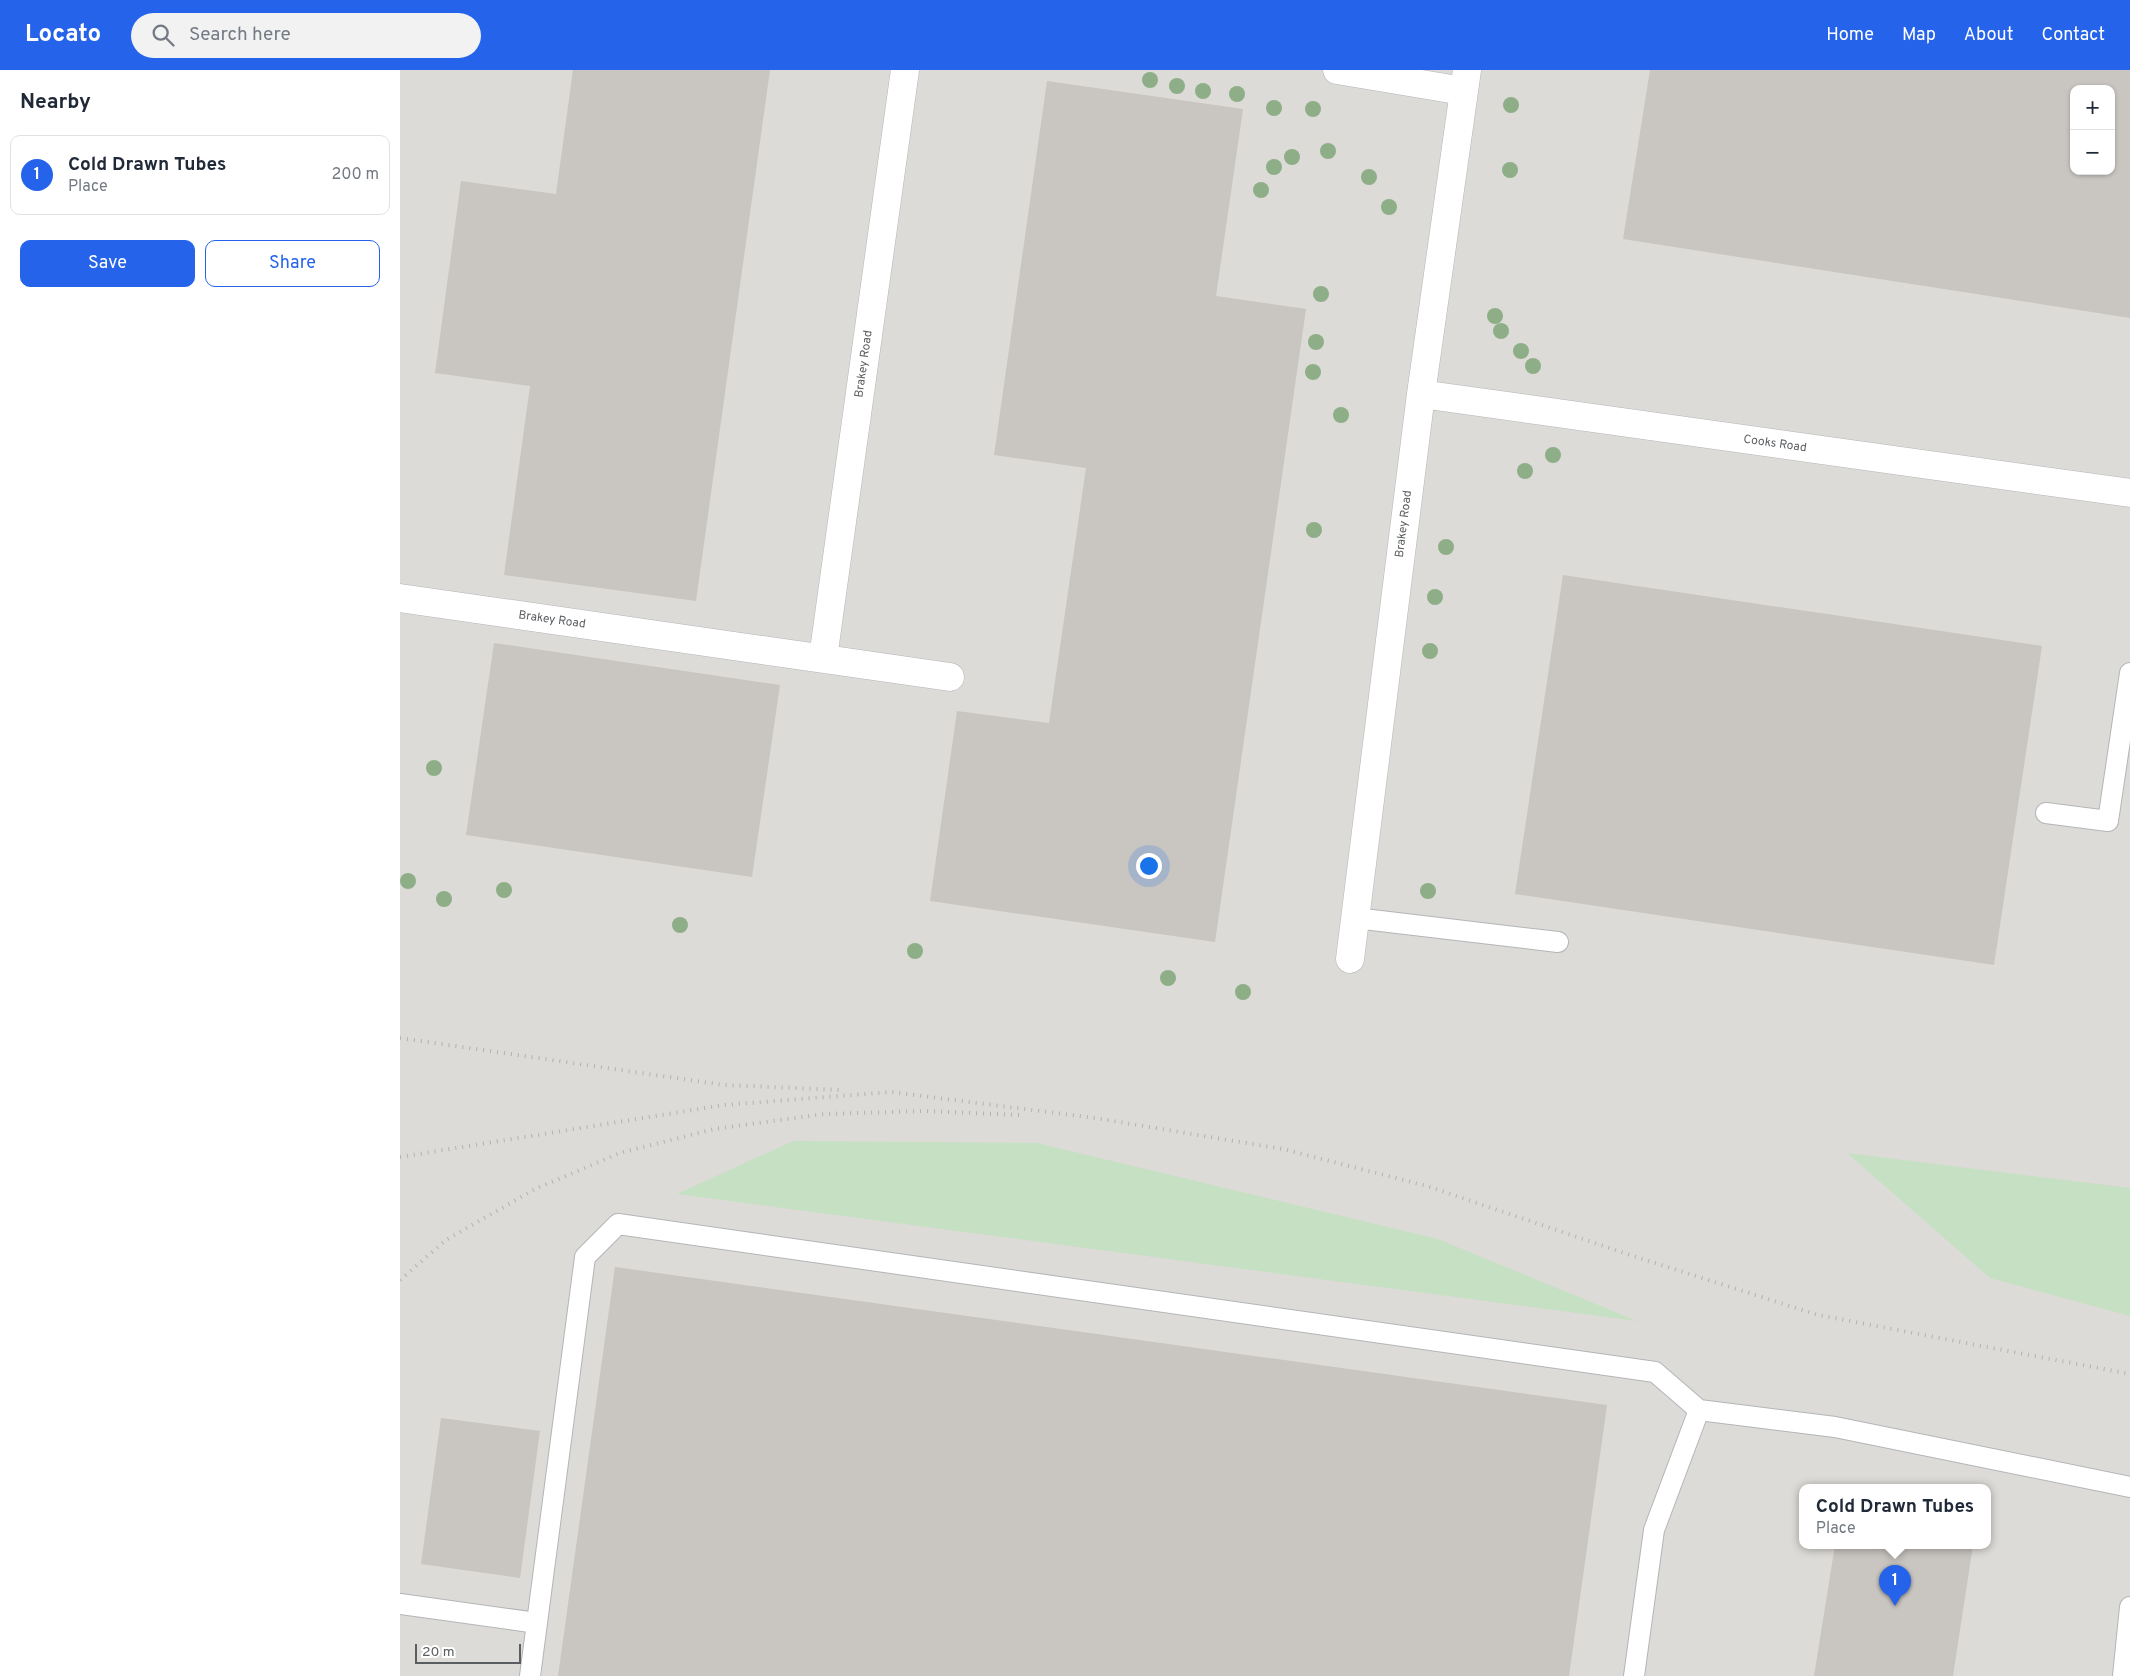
<!DOCTYPE html>
<meta charset="utf-8">
<style>
:root{--surface:#fff;--page:#f2f2f3;--text:#1f2937;--muted:#747a83;--line:#e0e1e3;--accent:#2563eb}
body{margin:0;font-family:Overpass,sans-serif;background:var(--page);color:var(--text)}
.controls{position:absolute;right:15px;top:15px;display:grid;overflow:hidden;border-radius:10px;box-shadow:0 1px 4px #0004}
.controls button{width:45px;height:45px;display:grid;place-items:center;padding:0;border:0;border-bottom:1px solid var(--line);background:var(--surface);color:var(--text);font:25px sans-serif}
.scale{position:absolute;left:15px;bottom:12px;width:106px;box-sizing:border-box;padding-left:5px;border:2px solid #5b5e61;border-top:0;font-size:14px;line-height:18px;white-space:nowrap;color:#5b5e61;-webkit-text-stroke:4px #fff;paint-order:stroke}
.you{position:absolute;left:748px;top:795px;width:18px;height:18px;margin:-12px;border:4px solid #fff;border-radius:50%;background:#1a73e8;box-shadow:0 0 0 8px #1a73e833}
.badge{display:grid;place-items:center;width:32px;height:32px;border-radius:50%;background:var(--accent);color:#fff;font-size:16px;font-weight:700}
.pin{position:absolute;translate:-50% -41px;filter:drop-shadow(0 1px 2px #0008)}
.pin::after{content:'';position:absolute;top:26px;width:18px;height:15px;background:inherit;clip-path:polygon(0 0,100% 0,50% 100%)}
.popup{position:absolute;left:1399px;top:1414px;width:192px;height:65px;box-sizing:border-box;display:grid;place-content:center;border-radius:10px;background:var(--surface);filter:drop-shadow(0 1px 4px #0005);font-size:16px;white-space:nowrap;color:var(--muted)}
.popup b{font-size:19px;color:var(--text)}
.popup::after{content:'';position:absolute;left:50%;top:100%;margin-left:-10px;border:10px solid transparent;border-top-color:var(--surface)}
.list{margin:0;padding:0;list-style:none}
h2{display:flex;justify-content:space-between;align-items:center;height:65px;margin:0;padding:0 20px;font-size:21px}
h2 small{font-size:16px;font-weight:400;color:var(--muted)}
.list li{display:grid;grid-template-columns:32px 1fr auto;gap:15px;align-items:center;box-sizing:border-box;height:80px;margin:0 10px 10px;padding:0 10px;border:1px solid var(--line);border-radius:10px}
.list b{display:block;font-size:19px;white-space:nowrap}
.list p{margin:0;font-size:16px;white-space:nowrap;color:var(--muted)}
.list em{font-size:16px;font-style:normal;color:var(--muted)}
.actions{display:flex;gap:10px;padding:15px 20px}
.actions a{flex:1;padding:11px 0;border:1px solid var(--accent);border-radius:10px;text-align:center;font-size:18px;color:var(--accent)}
.actions .main{background:var(--accent);color:#fff}
.icon{flex:none;width:28px;height:28px;fill:none;stroke:currentColor;stroke-width:2;stroke-linecap:round;stroke-linejoin:round}
.map{position:relative;flex:none;width:1730px;height:1606px;overflow:hidden}
header{display:flex;align-items:center;gap:30px;box-sizing:border-box;height:70px;padding:0 25px;background:var(--accent);color:#fff}
header strong{font-size:24px}
nav{display:flex;gap:28px;margin-inline-start:auto;font-size:18px}
.search{width:350px;height:45px;background:var(--page);display:flex;align-items:center;gap:12px;box-sizing:border-box;padding:0 18px;border-radius:28px;color:var(--muted);font-size:19px}
main{display:flex}
aside{flex:1;background:var(--surface)}
.map>svg:first-child{display:block}
.industrial{fill:#dddbd7;fill-rule:evenodd}
.green{fill:#c5e0c2}
.building{fill:#c9c5c1;fill-rule:evenodd}
.lines{fill:none;stroke-linecap:round;stroke-linejoin:round}
.service-casing{stroke:#b3b5b8;stroke-width:22}
.minor-casing{stroke:#b3b5b8;stroke-width:29}
.service{stroke:#fff;stroke-width:20}
.minor{stroke:#fff;stroke-width:28}
.rail{stroke:#b1b2b2;stroke-width:4;stroke-dasharray:1 6;stroke-linecap:butt}
.tree{fill:#8eae88}
.labels{text-anchor:middle;dominant-baseline:central;stroke-width:5;stroke-linejoin:round;paint-order:stroke}
.street-label{font-size:12px;fill:#5b5e61;stroke:#fff}
</style>
<header>
<strong>Locato</strong>
<div class="search"><svg class="icon" aria-label="search" viewBox="0 0 24 24"><circle cx="10" cy="10" r="6"/><path d="M15 15l6 6"/></svg>Search here</div>
<nav><a>Home</a><a>Map</a><a>About</a><a>Contact</a></nav>
</header>
<main>
<aside>
<h2>Nearby<small></small></h2>
<ul class="list">
<li><span class="badge">1</span><div><b>Cold Drawn Tubes</b><p>Place</p></div><em>200 m</em></li>
</ul>
<div class="actions"><a class="main">Save</a><a>Share</a></div>
</aside>
<div class="map">
<svg width="1730" height="1606" viewBox="0 0 1730 1606">
<rect width="100%" height="100%" fill="#ece9e3"/>
<path class="industrial" d="M0 0H1730V1606H0ZM1674 19H1711V101H1674ZM1402 1417H1588V1475H1402Z"/>
<path class="green" d="M393 1071 637 1073 1038 1169 1237 1251 277 1124Z
M1447 1083 1730 1118V1246L1590 1208Z"/>
<path class="building" d="M173 0H370L296 531 104 505 130 316 35 303 61 111 156 124Z
M1250 0H1730V248L1223 169ZM1674 19H1711V101H1674Z
M647 11 843 39 816 226 906 239 815 872 530 831 557 641 649 653 686 398 594 385Z
M1163 505 1642 576 1594 895 1115 824Z
M94 573 380 615 352 807 66 765Z
M215 1197 1207 1335 1169 1606H158Z
M41 1348 140 1361 120 1508 21 1494Z
M1435 1475H1573L1553 1606H1414Z"/>
<g class="lines">
<g class="service-casing">
<path id="service" d="M1646 743 1708 751 1730 603
M955 848 1158 872
M0 1534 137 1553
M130 1606 185 1187 218 1154 1255 1302 1299 1340 1435 1357 1730 1417
M1234 1606 1254 1460 1299 1340
M1723 1606 1730 1537"/>
</g>
<g class="minor-casing">
<path id="minor" d="M937 0 1063 21
M1021 324 1730 423
M0 528 550 607
M423 588 505 0
M950 889 1021 324 1067 0"/>
</g>
<use href="#service" class="service"/>
<use href="#minor" class="minor"/>
<path class="rail" d="M0 968 324 1015 441 1020
M0 1087 324 1035 491 1022 695 1048 883 1079 1027 1116 1227 1184 1418 1245 1730 1304
M0 1210 46 1170 135 1119 220 1083 314 1059 424 1044 526 1041 620 1045"/>
</g>
<g class="tree">
<circle cx="750" cy="10" r="8"/>
<circle cx="777" cy="16" r="8"/>
<circle cx="803" cy="21" r="8"/>
<circle cx="837" cy="24" r="8"/>
<circle cx="1111" cy="35" r="8"/>
<circle cx="874" cy="38" r="8"/>
<circle cx="913" cy="39" r="8"/>
<circle cx="928" cy="81" r="8"/>
<circle cx="892" cy="87" r="8"/>
<circle cx="874" cy="97" r="8"/>
<circle cx="1110" cy="100" r="8"/>
<circle cx="969" cy="107" r="8"/>
<circle cx="861" cy="120" r="8"/>
<circle cx="989" cy="137" r="8"/>
<circle cx="921" cy="224" r="8"/>
<circle cx="1095" cy="246" r="8"/>
<circle cx="1101" cy="261" r="8"/>
<circle cx="916" cy="272" r="8"/>
<circle cx="1121" cy="281" r="8"/>
<circle cx="1133" cy="296" r="8"/>
<circle cx="913" cy="302" r="8"/>
<circle cx="941" cy="345" r="8"/>
<circle cx="1153" cy="385" r="8"/>
<circle cx="1125" cy="401" r="8"/>
<circle cx="914" cy="460" r="8"/>
<circle cx="1046" cy="477" r="8"/>
<circle cx="1035" cy="527" r="8"/>
<circle cx="1030" cy="581" r="8"/>
<circle cx="34" cy="698" r="8"/>
<circle cx="8" cy="811" r="8"/>
<circle cx="104" cy="820" r="8"/>
<circle cx="1028" cy="821" r="8"/>
<circle cx="44" cy="829" r="8"/>
<circle cx="280" cy="855" r="8"/>
<circle cx="515" cy="881" r="8"/>
<circle cx="768" cy="908" r="8"/>
<circle cx="843" cy="922" r="8"/>
</g>
<g class="labels">
<g class="street-label">
<text transform="translate(464 294) rotate(-82)">Brakey Road</text>
<text transform="translate(1375 374) rotate(8)">Cooks Road</text>
<text transform="translate(1004 454) rotate(-83)">Brakey Road</text>
<text transform="translate(152 550) rotate(8)">Brakey Road</text>
</g>
</g>
</svg>
<div class="controls">
<button>+</button>
<button>−</button>
</div>
<div class="scale">20 m</div>
<div class="you"></div>
<div class="pin badge" style="left:1495px;top:1536px">1</div>
<div class="popup"><b>Cold Drawn Tubes</b>Place</div>
</div>
</main>
